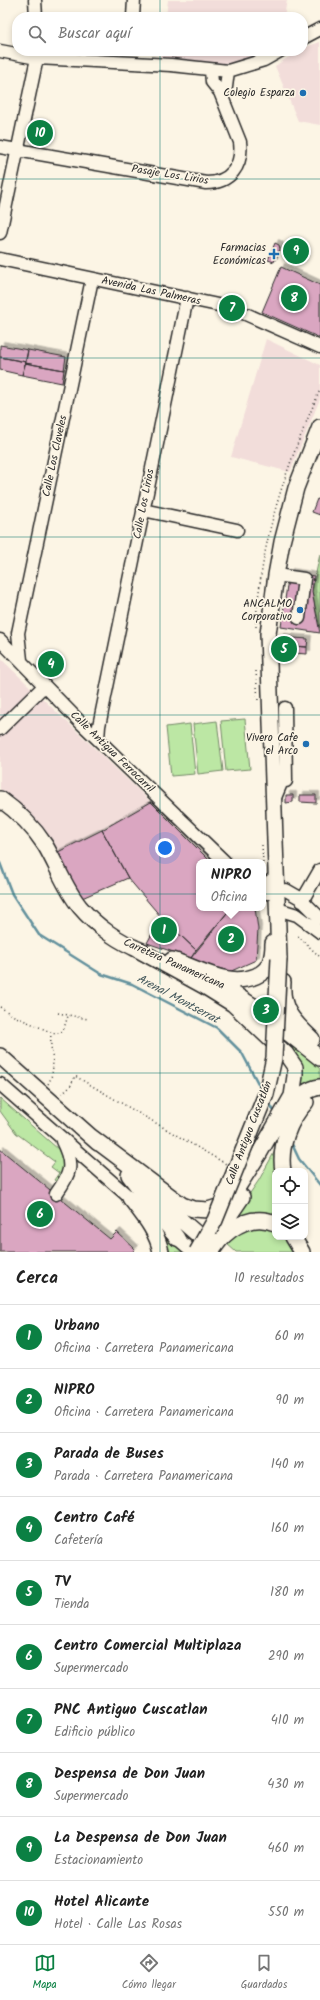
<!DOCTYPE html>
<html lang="es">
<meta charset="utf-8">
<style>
:root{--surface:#fff;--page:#f6f6f6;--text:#222;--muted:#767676;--line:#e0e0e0;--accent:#0b8043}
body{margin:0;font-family:Kalam,sans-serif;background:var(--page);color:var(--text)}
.controls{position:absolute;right:12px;bottom:12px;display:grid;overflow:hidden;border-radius:8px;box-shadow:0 2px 6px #0003}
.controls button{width:36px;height:36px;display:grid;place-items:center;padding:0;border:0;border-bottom:1px solid var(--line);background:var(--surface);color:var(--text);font:20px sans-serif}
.you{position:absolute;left:165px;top:848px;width:14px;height:14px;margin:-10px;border:3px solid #fff;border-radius:50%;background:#1a73e8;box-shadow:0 0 0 6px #1a73e833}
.badge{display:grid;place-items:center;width:26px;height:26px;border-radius:50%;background:var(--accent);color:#fff;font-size:13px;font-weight:700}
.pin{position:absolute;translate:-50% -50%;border:2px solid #fff;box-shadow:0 1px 4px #0006}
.popup{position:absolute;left:196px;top:859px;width:70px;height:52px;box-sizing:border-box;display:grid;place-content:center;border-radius:8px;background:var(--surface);filter:drop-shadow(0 1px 3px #0005);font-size:13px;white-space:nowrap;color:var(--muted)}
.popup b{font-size:15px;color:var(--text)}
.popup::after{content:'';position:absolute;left:50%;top:100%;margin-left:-8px;border:8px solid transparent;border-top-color:var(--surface)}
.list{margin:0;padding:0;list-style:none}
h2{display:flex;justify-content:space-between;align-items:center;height:52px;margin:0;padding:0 16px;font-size:17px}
h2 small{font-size:13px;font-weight:400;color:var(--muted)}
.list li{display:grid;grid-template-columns:26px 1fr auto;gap:12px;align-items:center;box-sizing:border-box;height:64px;padding:0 16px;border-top:1px solid var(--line)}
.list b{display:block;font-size:15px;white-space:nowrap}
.list p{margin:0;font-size:13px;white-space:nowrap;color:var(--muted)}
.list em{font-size:13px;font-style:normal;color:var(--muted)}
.icon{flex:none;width:22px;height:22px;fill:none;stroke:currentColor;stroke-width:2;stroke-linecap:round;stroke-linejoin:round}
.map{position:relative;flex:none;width:320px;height:1252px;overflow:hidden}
.search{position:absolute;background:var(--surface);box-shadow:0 2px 6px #0003;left:12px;right:12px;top:12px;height:44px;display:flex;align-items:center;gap:10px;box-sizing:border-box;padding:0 14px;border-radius:16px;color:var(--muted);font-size:15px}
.sheet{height:692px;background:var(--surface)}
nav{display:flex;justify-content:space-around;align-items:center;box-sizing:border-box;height:56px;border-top:1px solid var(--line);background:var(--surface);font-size:11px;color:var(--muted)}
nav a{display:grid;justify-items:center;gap:2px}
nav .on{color:var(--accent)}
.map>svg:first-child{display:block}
.built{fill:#f2ddda}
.green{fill:#bce7a4;stroke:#748968}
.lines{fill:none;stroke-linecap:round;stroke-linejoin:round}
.stream{stroke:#63919d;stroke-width:2.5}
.building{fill:#daa6c1;stroke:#2b2b2b;filter:url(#shadow)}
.minor-casing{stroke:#2b2b2b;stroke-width:15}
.major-casing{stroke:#2b2b2b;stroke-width:18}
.path{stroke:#2b2b2b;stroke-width:1.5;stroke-dasharray:1 3;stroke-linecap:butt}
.minor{stroke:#fcf5e5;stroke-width:12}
.major{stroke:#fcf5e5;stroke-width:15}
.major-bridge-casing{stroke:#2b2b2b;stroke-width:18;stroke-linecap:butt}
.major-bridge{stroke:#fcf5e5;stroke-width:15}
.grid{fill:none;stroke:#0f766e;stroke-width:1;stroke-opacity:0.55}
.poi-dot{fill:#1f6fb2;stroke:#fcf5e5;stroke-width:1.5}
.labels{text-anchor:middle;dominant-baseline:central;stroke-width:3.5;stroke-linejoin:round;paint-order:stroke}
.poi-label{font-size:11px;fill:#2b2b2b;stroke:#fcf5e5;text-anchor:end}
.street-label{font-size:11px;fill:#2b2b2b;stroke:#fcf5e5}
.water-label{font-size:12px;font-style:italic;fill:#42565a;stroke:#fcf5e5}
</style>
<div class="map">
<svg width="320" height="1252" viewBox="0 0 320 1252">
<defs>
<filter id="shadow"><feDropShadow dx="3.5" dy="-3.5" stdDeviation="0" flood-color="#0004"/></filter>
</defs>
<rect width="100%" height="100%" fill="#fcf5e5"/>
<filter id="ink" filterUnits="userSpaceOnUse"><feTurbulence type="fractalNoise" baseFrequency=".025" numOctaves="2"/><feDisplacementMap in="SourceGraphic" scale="8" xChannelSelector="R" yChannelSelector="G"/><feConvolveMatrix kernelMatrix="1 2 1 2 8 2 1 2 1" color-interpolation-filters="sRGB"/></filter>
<g filter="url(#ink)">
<path class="built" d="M168 0H287L284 17H166Z
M320 42V125L298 121 275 66 298 51H303V48Z
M161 51H264L237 63H201L160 58Z
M266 339 320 365V399L290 472 231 457Z
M0 658 151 802 56 853 17 803 0 789Z"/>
<path class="green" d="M320 554V628L312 592Z
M245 719 250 769 226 771 221 721Z
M217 721 223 771 198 774 193 724Z
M190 724 195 774 171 776 166 727Z
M263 1017 320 1069V1081L299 1093 298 1077Z
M0 1098 58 1149 65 1163 60 1184 54 1180 59 1173 51 1167 55 1162 16 1133 0 1111Z
M276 1149 278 1171H275V1220L225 1230 259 1180Z
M275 1226V1237H290L297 1252H236L226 1243 239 1229Z
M163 1233 185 1252H166Z"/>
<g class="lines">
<path class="stream" d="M0 863 12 894 39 935 101 974 132 984 217 1028 242 1053 261 1089
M269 1102 276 1115
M291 1142 299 1159 320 1185"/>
</g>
<path class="building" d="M275 243 279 245 280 249 274 262 268 260Z
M281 267 320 285V338L262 312Z
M0 345 28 350 26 362 0 357Z
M28 350 66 357 64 370 25 363Z
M0 357 26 362 22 375 0 370Z
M25 363 64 370 62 383 22 375Z
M317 499 320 500V515L312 512Z
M289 572 314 576 312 592 320 633 281 627Z
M280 637 308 639 307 647 279 645Z
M279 645 307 647V654L279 652Z
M286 795H293V802L286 803Z
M300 795H316V803L300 802Z
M151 802 211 862H199V908H231L196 950 161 917 128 878 102 830Z
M102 830 128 878 82 898 56 853Z
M231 908H255L258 929 256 960 227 973 191 958Z
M161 917 196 950 191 958 147 943Z
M0 1149 110 1239 117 1232 135 1249 132 1252H0Z"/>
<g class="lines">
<g class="minor-casing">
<path id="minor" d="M35 0 36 17
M133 17 134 0
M303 38 320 29
M0 51 37 58 171 65 228 71 264 60 280 51
M220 92 226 87 228 71
M0 147 206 183C230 183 243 166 240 142L220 92 212 82 211 71
M0 233 37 58V51
M0 259 232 308 320 347
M143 510 237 530
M276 575 304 579 299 618
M0 640 82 724 225 862
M21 660 18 633 92 279
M0 729 44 686
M98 739 99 726 187 298
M274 800 282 781H286L285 708
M263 886 273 879
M286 890 300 898 320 918
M263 893H278
M302 901 320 870
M284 911 297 915 320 932
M0 1084 136 1203
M56 1194C71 1173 74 1165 62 1141
M171 1233 193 1252"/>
</g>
<g class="major-casing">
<path id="major" d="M0 799C17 811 34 828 45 845 57 865 65 889 80 907 96 926 119 942 142 951
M279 958 268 634 276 575 282 542 296 488 320 427
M172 960C199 968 228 988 256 976 270 970 273 958 273 943
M214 981 255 1007 320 1058
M283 982C281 1010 293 1021 312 1039
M0 1056 98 1143
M290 1109C297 1098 306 1089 320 1087
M90 1136 182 1205 193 1209 208 1210 227 1204 259 1154 292 1096 295 1076V1067L286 1054 233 1004 204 986 133 947
M283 1171C279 1147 289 1120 306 1102
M129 1175 177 1238
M150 1193 213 1248
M130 1198C143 1215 157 1231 161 1252
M293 1237 302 1252
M214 1238 242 1197
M219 1241C233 1225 254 1214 275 1223"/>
</g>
<path class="path" d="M256 627C256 610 259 593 261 576 271 508 293 452 320 390
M256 671 258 701
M262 845 263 862
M298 936 320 957
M0 1007 14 1016 55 1034 63 1031 68 1016
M58 1013 88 1019
M48 1084C58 1067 49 1051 51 1033
M62 1094 70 1087 75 1076 226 1164"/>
<use href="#minor" class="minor"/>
<use href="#major" class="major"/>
<g class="major-bridge-casing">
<path id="major-bridge" d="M197 1252 215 1220 266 1094 274 1058 279 958
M211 1252 219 1241"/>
</g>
<use href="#major-bridge" class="major-bridge"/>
</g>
</g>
<path class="grid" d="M160 0V17M160 51V1252M0 179H320M0 358H320M0 537H320M0 715H320M0 894H320M0 1073H320"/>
<g class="poi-dot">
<circle cx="303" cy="93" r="4"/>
<path d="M272 248h4v4h4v4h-4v4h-4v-4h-4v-4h4z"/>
<circle cx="300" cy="610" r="4"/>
<circle cx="306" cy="744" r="4"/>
</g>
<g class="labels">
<g class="poi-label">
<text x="295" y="93">Colegio Esparza</text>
<text x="266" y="248">Farmacias<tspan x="266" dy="13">Económicas</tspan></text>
<text x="292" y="604">ANCALMO<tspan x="292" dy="13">Corporativo</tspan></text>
<text x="298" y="738">Vivero Cafe<tspan x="298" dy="13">el Arco</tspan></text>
</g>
<g class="street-label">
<text transform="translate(170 175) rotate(9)">Pasaje Los Lirios</text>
<text transform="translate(151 291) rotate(12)">Avenida Las Palmeras</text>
<text transform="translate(55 456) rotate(-78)">Calle Los Claveles</text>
<text transform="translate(144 504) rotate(-79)">Calle Los Lirios</text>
<text transform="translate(112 752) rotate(44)">Calle Antigua Ferrocarril</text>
<text transform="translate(174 964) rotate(24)">Carretera Panamericana</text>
<text transform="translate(249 1133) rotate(-69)">Calle Antiguo Cuscatlán</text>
</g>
<g class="water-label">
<text transform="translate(178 999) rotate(28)">Arenal Montserrat</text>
</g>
</g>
</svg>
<div class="controls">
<button><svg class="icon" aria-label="locate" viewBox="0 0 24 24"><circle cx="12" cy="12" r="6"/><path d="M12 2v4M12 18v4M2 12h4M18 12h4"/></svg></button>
<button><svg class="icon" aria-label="layers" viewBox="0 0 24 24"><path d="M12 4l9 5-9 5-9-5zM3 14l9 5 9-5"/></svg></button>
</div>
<div class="you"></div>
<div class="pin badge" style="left:164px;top:930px">1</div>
<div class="pin badge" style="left:231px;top:939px">2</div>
<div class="popup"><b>NIPRO</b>Oficina</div>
<div class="pin badge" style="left:266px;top:1010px">3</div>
<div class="pin badge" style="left:51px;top:664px">4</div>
<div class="pin badge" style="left:284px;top:649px">5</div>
<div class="pin badge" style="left:40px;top:1214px">6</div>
<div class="pin badge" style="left:232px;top:308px">7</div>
<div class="pin badge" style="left:294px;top:298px">8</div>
<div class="pin badge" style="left:296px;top:251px">9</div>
<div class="pin badge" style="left:40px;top:133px">10</div>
<div class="search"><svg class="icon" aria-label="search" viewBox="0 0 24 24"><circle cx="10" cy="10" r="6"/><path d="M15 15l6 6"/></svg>Buscar aquí</div>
</div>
<section class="sheet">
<h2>Cerca<small>10 resultados</small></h2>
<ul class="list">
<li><span class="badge">1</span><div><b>Urbano</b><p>Oficina · Carretera Panamericana</p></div><em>60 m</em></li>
<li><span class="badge">2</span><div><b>NIPRO</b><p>Oficina · Carretera Panamericana</p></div><em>90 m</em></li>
<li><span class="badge">3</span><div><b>Parada de Buses</b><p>Parada · Carretera Panamericana</p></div><em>140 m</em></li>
<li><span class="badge">4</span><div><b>Centro Café</b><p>Cafetería</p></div><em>160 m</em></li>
<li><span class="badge">5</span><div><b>TV</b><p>Tienda</p></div><em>180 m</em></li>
<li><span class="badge">6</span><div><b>Centro Comercial Multiplaza</b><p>Supermercado</p></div><em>290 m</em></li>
<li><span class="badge">7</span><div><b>PNC Antiguo Cuscatlan</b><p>Edificio público</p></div><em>410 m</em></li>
<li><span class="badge">8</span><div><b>Despensa de Don Juan</b><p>Supermercado</p></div><em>430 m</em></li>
<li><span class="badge">9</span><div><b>La Despensa de Don Juan</b><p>Estacionamiento</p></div><em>460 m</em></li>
<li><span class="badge">10</span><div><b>Hotel Alicante</b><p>Hotel · Calle Las Rosas</p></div><em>550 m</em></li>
</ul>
</section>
<nav>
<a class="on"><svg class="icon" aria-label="map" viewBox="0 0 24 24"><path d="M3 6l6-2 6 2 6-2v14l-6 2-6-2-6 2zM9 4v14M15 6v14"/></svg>Mapa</a>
<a><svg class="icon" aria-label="directions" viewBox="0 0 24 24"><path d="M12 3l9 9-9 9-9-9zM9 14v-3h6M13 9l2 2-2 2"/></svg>Cómo llegar</a>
<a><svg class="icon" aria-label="saved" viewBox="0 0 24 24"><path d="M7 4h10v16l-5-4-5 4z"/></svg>Guardados</a>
</nav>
